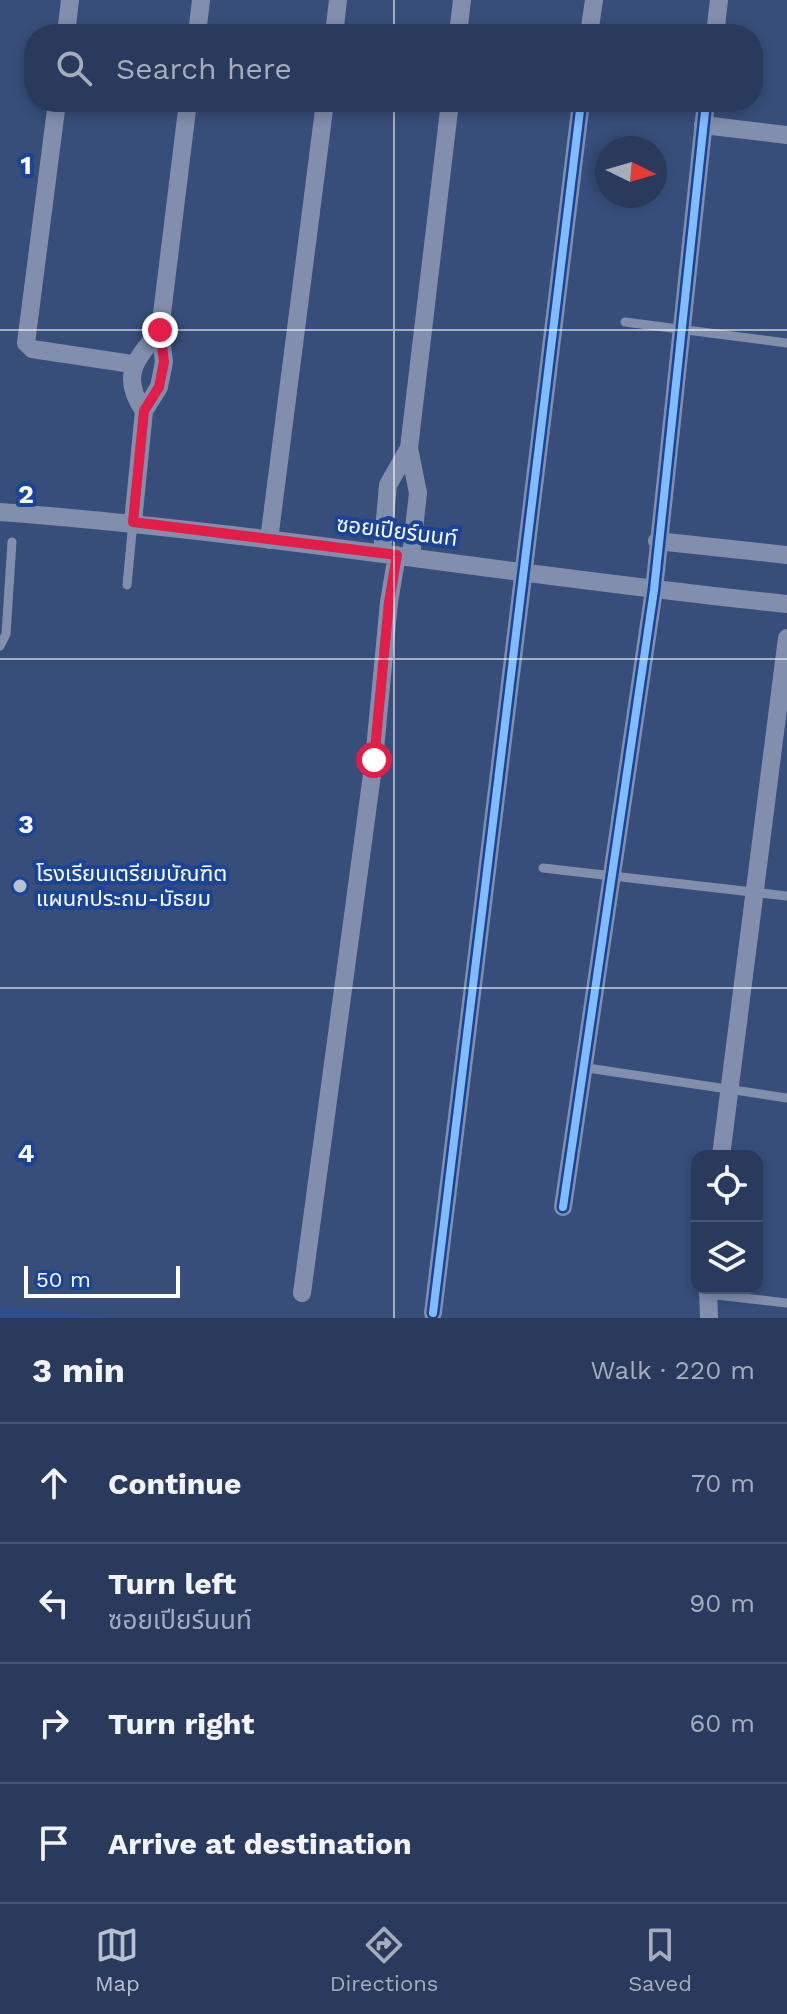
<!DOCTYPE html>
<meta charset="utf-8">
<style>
:root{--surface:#293a5c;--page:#354565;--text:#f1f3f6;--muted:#a5adbb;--line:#455472;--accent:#b9c1d1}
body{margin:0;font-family:"Work Sans","Noto Sans Thai",sans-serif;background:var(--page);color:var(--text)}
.controls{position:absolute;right:24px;bottom:24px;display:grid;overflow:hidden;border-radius:16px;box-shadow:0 4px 12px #0003}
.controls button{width:72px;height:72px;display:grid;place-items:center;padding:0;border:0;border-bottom:2px solid var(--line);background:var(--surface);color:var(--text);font:40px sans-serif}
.compass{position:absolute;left:595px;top:136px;width:72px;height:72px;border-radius:50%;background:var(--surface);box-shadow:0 4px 12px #0003;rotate:95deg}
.scale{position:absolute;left:24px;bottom:20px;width:156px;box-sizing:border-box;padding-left:8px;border:4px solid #fff;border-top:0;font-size:22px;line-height:28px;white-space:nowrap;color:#fff;-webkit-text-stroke:6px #1a4498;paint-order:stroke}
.stop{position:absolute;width:24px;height:24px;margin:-18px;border:6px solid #e11d48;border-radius:50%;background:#fff}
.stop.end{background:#e11d48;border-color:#fff;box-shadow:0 2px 8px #0008}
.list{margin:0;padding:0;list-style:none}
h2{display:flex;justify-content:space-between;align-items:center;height:104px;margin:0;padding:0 32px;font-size:34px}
h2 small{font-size:26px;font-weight:400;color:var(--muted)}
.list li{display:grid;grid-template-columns:52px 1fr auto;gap:24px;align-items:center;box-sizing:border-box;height:120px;padding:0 32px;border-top:2px solid var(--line)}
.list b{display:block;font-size:30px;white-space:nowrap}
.list p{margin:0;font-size:26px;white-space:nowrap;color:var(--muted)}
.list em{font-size:26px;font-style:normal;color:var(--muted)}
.icon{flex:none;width:44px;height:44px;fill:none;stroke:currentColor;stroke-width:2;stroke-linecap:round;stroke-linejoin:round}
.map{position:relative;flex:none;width:787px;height:1318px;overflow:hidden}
.search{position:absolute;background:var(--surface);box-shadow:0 4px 12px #0003;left:24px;right:24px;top:24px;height:88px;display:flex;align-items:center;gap:20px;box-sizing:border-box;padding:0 28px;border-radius:32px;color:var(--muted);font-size:30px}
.sheet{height:584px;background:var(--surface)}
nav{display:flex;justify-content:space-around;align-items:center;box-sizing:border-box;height:112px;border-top:2px solid var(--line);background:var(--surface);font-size:22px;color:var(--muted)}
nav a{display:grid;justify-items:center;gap:4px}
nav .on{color:var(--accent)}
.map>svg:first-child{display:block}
.water{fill:#304e8b}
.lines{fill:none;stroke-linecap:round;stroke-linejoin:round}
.service{stroke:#818fad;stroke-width:9}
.minor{stroke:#818fad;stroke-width:18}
.cycleway-casing{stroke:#1a4498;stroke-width:13}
.cycleway{stroke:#80bcff;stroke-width:8}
.route{stroke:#e11d48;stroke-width:10}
.grid{fill:none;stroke:#fff;stroke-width:2;stroke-opacity:0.55}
.poi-dot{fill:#b9c1d1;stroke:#1a4498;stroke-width:3}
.labels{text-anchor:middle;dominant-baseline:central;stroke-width:8;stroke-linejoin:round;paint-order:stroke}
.street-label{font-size:22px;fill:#fff;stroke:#1a4498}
.poi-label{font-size:22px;fill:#fff;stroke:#1a4498;text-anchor:start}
.grid-label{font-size:26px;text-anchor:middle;font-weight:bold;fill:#fff;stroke:#1a4498;stroke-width:8;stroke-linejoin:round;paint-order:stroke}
</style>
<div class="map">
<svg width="787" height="1318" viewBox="0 0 787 1318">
<rect width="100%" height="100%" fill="#374e7b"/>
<path class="water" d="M0 1306 126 1318H0Z"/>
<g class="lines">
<path class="service" d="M625 322 787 343
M127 585 133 522
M0 646 6 634 12 542
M543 868 787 896
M581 1067 787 1098
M708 1294 787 1303"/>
<path class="minor" d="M66 34 70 0
M197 34 201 0
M334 34 338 0
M458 34 462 0
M589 34 594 0
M715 34 719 0
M57 102 26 343 32 349 132 364
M703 125 787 135
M144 411C119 375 137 359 160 330
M0 512C264 532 524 577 787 604
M133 522 144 411 159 387 164 362 160 330 188 102
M269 540 325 102
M657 541 787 555
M382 553 388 485 409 448
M411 556 418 493 409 448 450 102
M721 1156 787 638
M563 1207 654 590 706 102
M708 1288 709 1318
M302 1293 374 760 389 602 397 555
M433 1313 581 102"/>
<g class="cycleway-casing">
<path id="cycleway" d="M563 1207 654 590 706 102
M433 1313 581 102"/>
</g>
<use href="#cycleway" class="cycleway"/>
</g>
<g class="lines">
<path class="route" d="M160 330 164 362 159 387 144 411 133 522 397 555 389 602 374 760"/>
</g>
<path class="grid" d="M394 0V34M394 102V1318M0 330H787M0 659H787M0 988H787"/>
<circle class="poi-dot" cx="20" cy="886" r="8"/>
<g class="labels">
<g class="street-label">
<text transform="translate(397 531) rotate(7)">ซอยเปียร์นนท์</text>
</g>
<g class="poi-label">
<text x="36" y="873">โรงเรียนเตรียมบัณฑิต<tspan x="36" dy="25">แผนกประถม-มัธยม</tspan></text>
</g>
</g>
<g class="grid-label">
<text x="26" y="174">1</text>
<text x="26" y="503">2</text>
<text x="26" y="833">3</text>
<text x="26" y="1162">4</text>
</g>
</svg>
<div class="controls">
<button><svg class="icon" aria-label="locate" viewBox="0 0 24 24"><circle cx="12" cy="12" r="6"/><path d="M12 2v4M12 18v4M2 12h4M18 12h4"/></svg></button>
<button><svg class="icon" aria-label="layers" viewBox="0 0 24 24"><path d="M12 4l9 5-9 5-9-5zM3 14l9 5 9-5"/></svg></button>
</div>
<svg class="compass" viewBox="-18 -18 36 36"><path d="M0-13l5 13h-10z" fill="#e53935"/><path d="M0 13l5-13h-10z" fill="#a5adbb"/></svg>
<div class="scale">50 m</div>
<div class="stop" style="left:374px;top:760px"></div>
<div class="stop end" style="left:160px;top:330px"></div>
<div class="search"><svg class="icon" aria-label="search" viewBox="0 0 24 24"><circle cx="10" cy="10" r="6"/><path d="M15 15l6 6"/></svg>Search here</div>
</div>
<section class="sheet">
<h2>3 min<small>Walk · 220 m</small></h2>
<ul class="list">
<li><svg class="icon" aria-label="ahead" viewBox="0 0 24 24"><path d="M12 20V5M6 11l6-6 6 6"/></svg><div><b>Continue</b></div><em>70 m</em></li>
<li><svg class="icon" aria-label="left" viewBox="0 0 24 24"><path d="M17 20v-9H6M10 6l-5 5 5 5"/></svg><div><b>Turn left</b><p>ซอยเปียร์นนท์</p></div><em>90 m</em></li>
<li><svg class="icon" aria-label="right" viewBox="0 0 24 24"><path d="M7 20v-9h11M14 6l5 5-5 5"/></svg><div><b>Turn right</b></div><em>60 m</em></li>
<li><svg class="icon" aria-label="arrive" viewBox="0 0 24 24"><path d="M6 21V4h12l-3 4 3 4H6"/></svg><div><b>Arrive at destination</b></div></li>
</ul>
</section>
<nav>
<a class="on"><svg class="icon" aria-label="map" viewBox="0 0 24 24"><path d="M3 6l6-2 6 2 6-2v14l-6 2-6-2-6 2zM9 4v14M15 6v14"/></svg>Map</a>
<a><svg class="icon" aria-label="directions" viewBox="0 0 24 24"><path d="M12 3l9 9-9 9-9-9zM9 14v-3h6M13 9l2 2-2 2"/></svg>Directions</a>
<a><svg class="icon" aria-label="saved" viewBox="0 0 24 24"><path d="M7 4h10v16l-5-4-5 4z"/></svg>Saved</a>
</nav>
